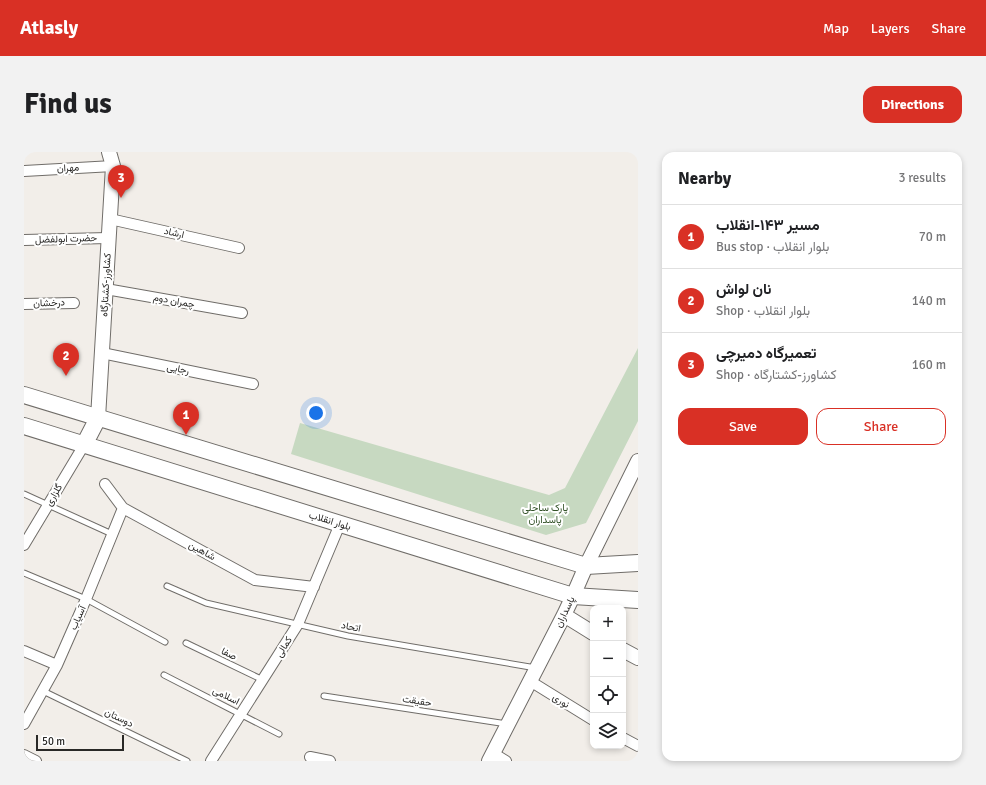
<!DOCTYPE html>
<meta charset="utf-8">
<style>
:root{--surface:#fff;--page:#f2f2f2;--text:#202124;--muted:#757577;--line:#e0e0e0;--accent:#d93025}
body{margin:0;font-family:Signika,Vazirmatn,sans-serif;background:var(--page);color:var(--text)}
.controls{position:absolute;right:12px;bottom:12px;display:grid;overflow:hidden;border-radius:8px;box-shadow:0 2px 6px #0003}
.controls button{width:36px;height:36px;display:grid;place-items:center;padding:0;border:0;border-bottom:1px solid var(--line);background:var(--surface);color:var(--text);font:20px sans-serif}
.scale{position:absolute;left:12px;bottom:10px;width:88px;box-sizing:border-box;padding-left:4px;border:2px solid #292826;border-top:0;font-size:11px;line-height:14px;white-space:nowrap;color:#292826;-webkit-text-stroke:3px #fff;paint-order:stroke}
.you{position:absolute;left:292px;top:261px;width:14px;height:14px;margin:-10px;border:3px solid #fff;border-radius:50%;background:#1a73e8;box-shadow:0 0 0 6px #1a73e833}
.badge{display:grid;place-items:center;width:26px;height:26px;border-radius:50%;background:var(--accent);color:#fff;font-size:13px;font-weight:700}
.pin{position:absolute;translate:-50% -33px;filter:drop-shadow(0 1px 2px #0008)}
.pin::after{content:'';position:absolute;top:21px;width:14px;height:12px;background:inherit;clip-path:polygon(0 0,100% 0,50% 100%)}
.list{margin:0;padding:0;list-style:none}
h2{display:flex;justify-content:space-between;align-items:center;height:52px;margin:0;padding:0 16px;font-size:17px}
h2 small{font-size:13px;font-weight:400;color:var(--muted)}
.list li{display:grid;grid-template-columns:26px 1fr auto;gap:12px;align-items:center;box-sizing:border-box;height:64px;padding:0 16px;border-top:1px solid var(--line)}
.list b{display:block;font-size:15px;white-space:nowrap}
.list p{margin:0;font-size:13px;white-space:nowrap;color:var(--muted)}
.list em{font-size:13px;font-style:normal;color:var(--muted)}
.actions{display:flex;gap:8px;padding:12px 16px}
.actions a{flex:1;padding:9px 0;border:1px solid var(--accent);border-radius:12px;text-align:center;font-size:14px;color:var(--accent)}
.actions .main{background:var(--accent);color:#fff}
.icon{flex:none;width:22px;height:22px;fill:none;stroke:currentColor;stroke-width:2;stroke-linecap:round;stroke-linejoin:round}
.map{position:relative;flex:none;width:614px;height:609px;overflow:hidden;border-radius:12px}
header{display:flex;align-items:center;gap:24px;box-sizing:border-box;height:56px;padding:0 20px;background:var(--accent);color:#fff}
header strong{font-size:19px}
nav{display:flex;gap:22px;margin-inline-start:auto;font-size:14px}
.intro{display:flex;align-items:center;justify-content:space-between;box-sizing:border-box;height:96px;padding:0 24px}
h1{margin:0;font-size:28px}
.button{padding:10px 18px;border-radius:12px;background:var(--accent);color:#fff;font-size:14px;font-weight:700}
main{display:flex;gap:24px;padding:0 24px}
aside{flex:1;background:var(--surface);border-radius:12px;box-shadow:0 2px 6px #0003}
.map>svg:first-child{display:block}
.green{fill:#c7d9c1}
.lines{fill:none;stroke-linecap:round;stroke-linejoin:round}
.lane-casing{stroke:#706d69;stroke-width:7}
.street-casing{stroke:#706d69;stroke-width:12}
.secondary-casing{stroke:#706d69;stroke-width:16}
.primary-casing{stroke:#706d69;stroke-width:18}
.lane{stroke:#fff;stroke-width:5}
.street{stroke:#fff;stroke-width:10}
.secondary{stroke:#fff;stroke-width:14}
.primary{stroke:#fff;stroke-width:16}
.labels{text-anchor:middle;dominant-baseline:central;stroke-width:4;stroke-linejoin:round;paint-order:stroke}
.street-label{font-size:10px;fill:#292826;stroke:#fff}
.park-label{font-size:10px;fill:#325127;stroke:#fff}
</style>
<header>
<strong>Atlasly</strong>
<nav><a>Map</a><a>Layers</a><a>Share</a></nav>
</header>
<div class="intro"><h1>Find us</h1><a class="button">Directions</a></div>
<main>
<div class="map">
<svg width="614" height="609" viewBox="0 0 614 609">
<rect width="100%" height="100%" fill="#f2eee9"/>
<path class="green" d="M614 196V269L562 371 522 383 267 302 276 271 525 343 541 336Z"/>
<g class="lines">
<g class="lane-casing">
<path id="lane" d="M0 342 88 382
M0 421 62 447 141 490
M143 434 182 451 324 484 512 516
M162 491 239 528
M140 523 255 582
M19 539 163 609
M300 544 483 572"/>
</g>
<g class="street-casing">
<path id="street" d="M0 19 89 14
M86 67 215 96
M0 88 84 86
M82 137 218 161
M0 152 50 151
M78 201 229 232
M81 332 99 356 231 428 290 435
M0 393 60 293
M0 499 33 513
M506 529 569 568
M0 572 33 513 62 447 99 356
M599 586 614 594
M469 601 482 609
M0 603 12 609
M286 605 306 609
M187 609 274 472 316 372"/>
</g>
<g class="secondary-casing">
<path id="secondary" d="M74 266 89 14 85 0
M540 463 569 481
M599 498 614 506
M465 609 540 463 549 444 562 414 614 309"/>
</g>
<g class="primary-casing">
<path id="primary" d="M0 243 562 414 614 411
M0 274 549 444 614 448
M60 293 74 266"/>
</g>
<use href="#lane" class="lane"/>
<use href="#street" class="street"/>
<use href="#secondary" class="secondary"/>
<use href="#primary" class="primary"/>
</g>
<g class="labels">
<g class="street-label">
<text transform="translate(44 16) rotate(-3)">مهران</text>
<text transform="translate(150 81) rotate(13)">ارشاد</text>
<text transform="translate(42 87) rotate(-2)">حضرت ابولفضل</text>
<text transform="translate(82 133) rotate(-87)">کشاورز-کشتارگاه</text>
<text transform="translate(150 149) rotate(10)">چمران دوم</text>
<text transform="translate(25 151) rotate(-2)">درخشان</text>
<text transform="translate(154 217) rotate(11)">رجایی</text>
<text transform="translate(30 343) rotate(-59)">گلزاری</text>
<text transform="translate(306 369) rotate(17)">بلوار انقلاب</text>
<text transform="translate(178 399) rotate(29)">شاهین</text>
<text transform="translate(541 460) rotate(-64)">پاسداران</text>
<text transform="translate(54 466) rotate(-66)">آسیاب</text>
<text transform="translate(327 475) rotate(11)">اتحاد</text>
<text transform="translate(260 495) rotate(-58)">کمالی</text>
<text transform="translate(205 502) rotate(26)">صفا</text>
<text transform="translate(202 544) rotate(27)">اسلامی</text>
<text transform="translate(393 549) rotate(9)">حقیقت</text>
<text transform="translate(537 549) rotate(32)">نوری</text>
<text transform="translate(95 566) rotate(26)">دوستان</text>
</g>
<g class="park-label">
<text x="521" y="356">پارک ساحلی<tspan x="521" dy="12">پاسداران</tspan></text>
</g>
</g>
</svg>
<div class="controls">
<button>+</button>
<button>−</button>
<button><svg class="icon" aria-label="locate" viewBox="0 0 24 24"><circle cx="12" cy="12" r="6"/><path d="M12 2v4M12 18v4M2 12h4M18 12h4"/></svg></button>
<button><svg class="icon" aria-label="layers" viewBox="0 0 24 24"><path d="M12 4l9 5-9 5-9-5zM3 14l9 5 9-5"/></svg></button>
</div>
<div class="scale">50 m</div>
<div class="you"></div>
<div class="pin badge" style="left:162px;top:283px">1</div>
<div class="pin badge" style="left:42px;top:224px">2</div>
<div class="pin badge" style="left:97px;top:46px">3</div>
</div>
<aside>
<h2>Nearby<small>3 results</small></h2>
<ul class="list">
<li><span class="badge">1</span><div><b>مسیر ۱۴۳-انقلاب</b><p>Bus stop · بلوار انقلاب</p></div><em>70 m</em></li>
<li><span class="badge">2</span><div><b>نان لواش</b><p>Shop · بلوار انقلاب</p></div><em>140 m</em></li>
<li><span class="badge">3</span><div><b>تعمیرگاه دمیرچی</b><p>Shop · کشاورز-کشتارگاه</p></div><em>160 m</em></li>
</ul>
<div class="actions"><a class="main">Save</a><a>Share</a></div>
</aside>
</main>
